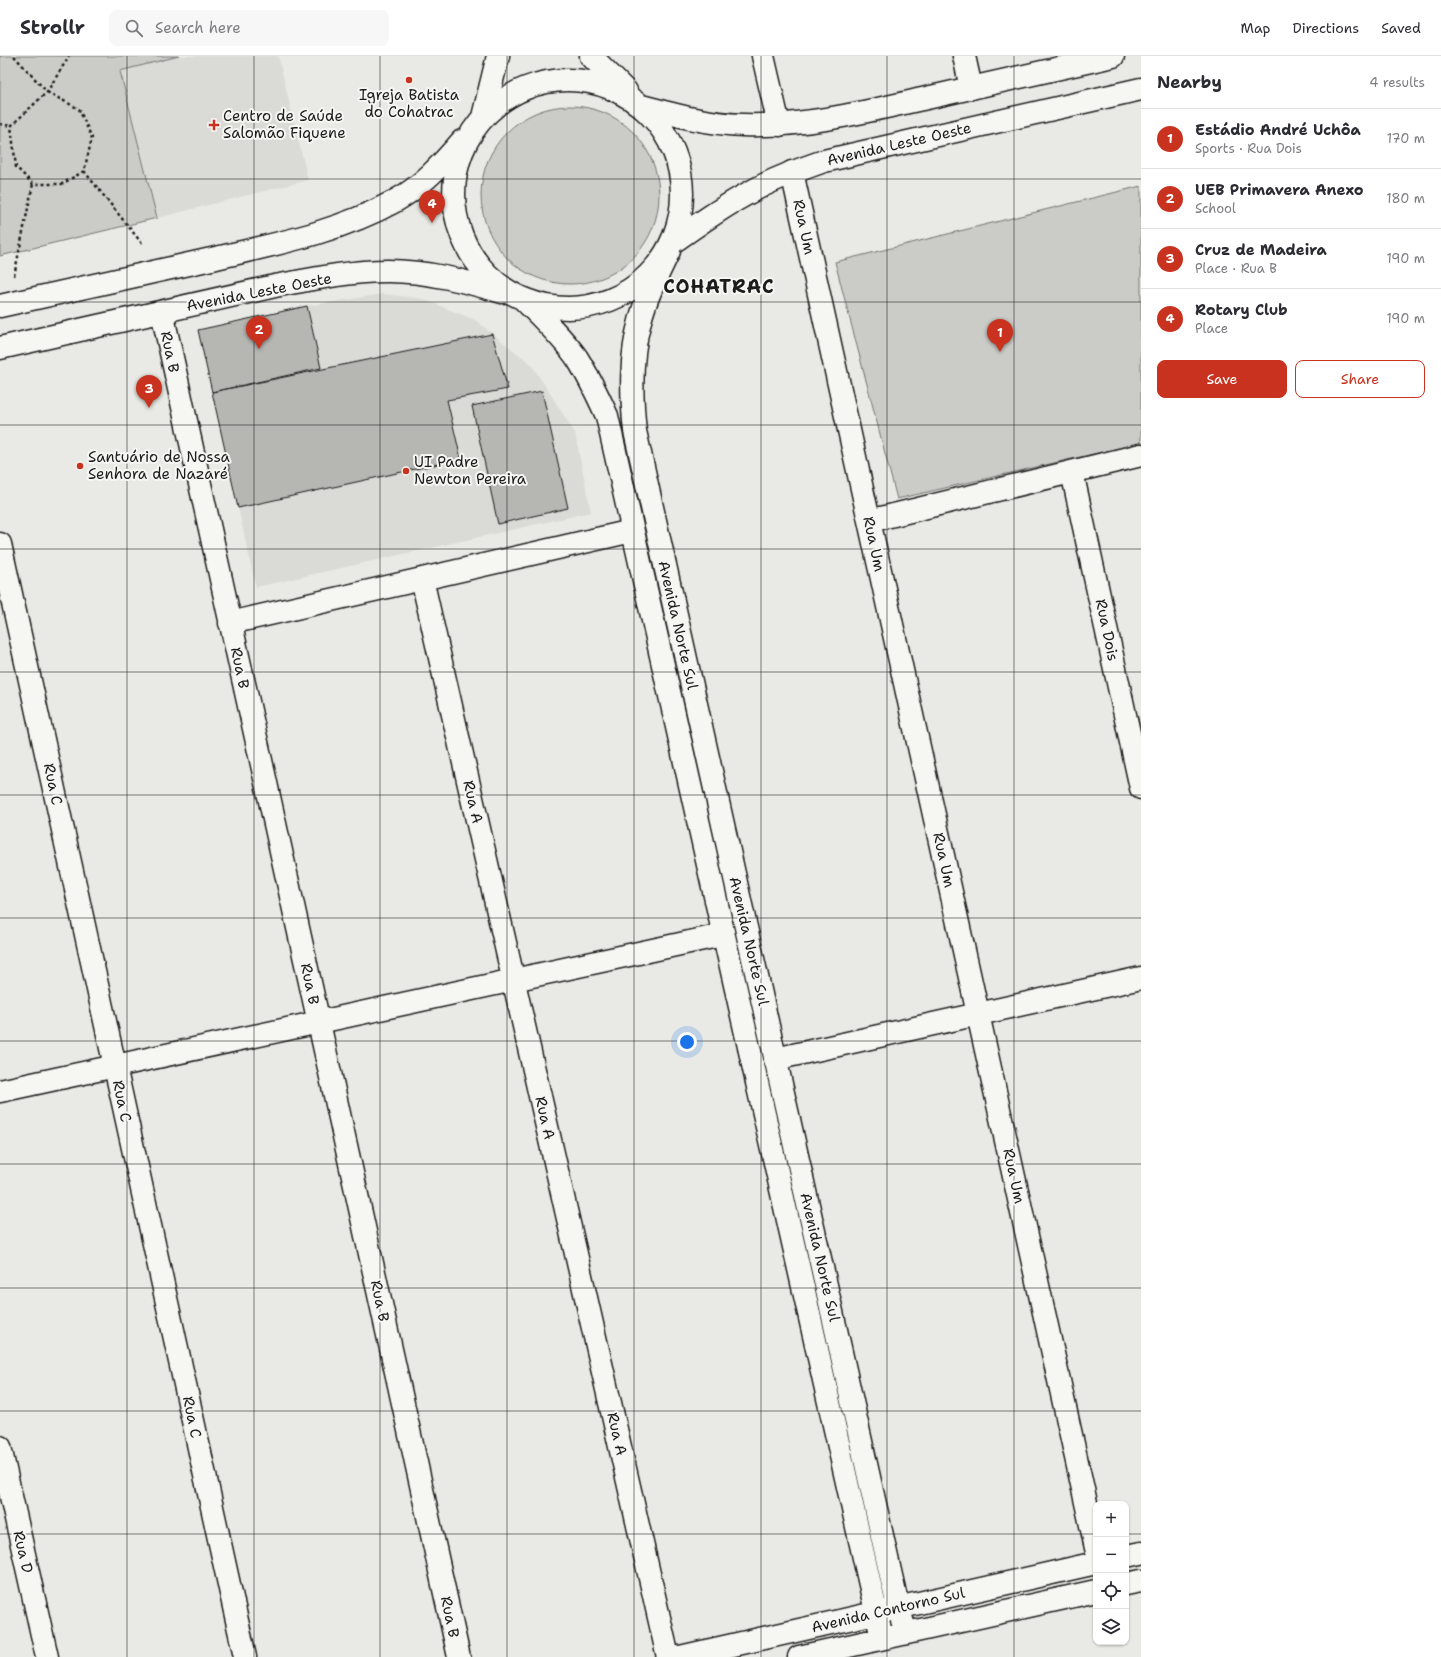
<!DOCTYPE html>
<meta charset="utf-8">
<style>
:root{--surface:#fff;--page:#f7f7f7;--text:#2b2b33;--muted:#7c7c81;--line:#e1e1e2;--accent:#c8321e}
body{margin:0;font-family:"Shantell Sans",sans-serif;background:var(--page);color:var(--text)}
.controls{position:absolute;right:12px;bottom:12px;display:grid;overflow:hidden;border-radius:8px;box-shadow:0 1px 3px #0004}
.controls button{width:36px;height:36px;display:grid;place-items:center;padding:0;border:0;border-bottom:1px solid var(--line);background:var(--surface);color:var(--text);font:20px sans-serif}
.you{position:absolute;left:687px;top:986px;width:14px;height:14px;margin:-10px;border:3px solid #fff;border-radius:50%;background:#1a73e8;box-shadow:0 0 0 6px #1a73e833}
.badge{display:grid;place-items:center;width:26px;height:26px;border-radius:50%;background:var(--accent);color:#fff;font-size:13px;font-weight:700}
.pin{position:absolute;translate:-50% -33px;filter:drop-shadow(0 1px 2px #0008)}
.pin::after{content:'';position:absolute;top:21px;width:14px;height:12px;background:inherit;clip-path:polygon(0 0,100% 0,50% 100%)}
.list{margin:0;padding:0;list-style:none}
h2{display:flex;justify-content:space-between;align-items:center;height:52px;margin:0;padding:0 16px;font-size:17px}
h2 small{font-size:13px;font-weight:400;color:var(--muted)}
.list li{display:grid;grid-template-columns:26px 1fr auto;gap:12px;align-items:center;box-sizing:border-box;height:60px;padding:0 16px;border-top:1px solid var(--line)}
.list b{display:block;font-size:15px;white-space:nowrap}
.list p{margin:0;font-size:13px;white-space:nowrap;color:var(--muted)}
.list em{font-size:13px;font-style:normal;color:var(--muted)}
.actions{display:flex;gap:8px;padding:12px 16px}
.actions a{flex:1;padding:9px 0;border:1px solid var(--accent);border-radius:8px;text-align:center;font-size:14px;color:var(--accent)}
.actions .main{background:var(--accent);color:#fff}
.icon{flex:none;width:22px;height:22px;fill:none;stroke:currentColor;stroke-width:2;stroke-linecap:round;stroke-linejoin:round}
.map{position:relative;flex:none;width:1141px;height:1601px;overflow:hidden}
header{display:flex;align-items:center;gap:24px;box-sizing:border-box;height:56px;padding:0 20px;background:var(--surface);border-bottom:1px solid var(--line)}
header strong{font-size:19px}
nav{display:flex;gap:22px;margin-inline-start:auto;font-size:14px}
.search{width:280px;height:36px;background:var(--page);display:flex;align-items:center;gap:10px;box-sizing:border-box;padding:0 14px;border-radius:8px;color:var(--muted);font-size:15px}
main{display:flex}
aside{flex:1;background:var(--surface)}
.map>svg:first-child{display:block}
.built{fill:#dadad6}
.green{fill:#cbcbc7;stroke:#747472}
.building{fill:#b6b6b3;stroke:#1c1c1c}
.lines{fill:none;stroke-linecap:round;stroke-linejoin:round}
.street-casing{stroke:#1c1c1c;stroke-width:25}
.secondary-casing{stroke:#1c1c1c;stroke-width:25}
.path{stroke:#1c1c1c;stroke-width:2.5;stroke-dasharray:3 3;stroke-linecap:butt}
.street{stroke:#f6f6f2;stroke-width:22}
.secondary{stroke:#f6f6f2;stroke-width:22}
.grid{fill:none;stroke:#1c1c1c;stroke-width:1;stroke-opacity:0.55}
.poi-dot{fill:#c8321e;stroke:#f6f6f2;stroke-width:1.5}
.labels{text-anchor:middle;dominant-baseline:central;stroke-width:4;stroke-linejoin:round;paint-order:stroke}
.poi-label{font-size:15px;fill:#1c1c1c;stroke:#f6f6f2;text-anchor:start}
.street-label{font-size:15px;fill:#1c1c1c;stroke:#f6f6f2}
.district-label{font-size:19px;font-weight:bold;letter-spacing:1px;fill:#1c1c1c;stroke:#f6f6f2}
</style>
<header>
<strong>Strollr</strong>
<div class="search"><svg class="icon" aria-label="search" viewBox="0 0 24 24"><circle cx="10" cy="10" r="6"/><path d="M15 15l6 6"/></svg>Search here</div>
<nav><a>Map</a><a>Directions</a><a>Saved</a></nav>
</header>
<main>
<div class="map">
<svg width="1141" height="1601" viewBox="0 0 1141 1601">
<rect width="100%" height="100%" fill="#e9e9e5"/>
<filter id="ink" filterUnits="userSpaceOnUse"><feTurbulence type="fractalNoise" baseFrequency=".025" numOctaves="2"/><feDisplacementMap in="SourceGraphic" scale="8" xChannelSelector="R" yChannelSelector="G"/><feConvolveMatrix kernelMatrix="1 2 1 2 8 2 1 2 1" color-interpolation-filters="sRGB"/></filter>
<g filter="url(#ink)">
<path class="built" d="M179 0H278L308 124 157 162 120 15Z
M383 238 423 243 475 264 531 308 575 377 591 456 256 531 212 336 320 312 307 250Z"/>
<path class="green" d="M0 0H179L120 15 157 162 0 200Z
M481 139a89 89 0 1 1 178 0a89 89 0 1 1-178 0Z
M1141 130V387L897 443 835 206Z"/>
<path class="building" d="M307 250 321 312 212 336 198 274Z
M492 278 508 333 447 344 461 403 238 452 212 336Z
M542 335 568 452 498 468 472 350Z"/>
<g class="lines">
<g class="street-casing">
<path id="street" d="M763 0 779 69
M964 0 971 32
M792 116 1096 1492
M162 256 459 1601
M1072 416 1141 732
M869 465 1141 399
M0 488 245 1601
M422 523 668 1601
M230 567 632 475
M775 1003 1141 922
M0 1035 722 879
M0 1391 47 1601"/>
</g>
<g class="secondary-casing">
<path id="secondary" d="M591 0 626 35
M454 138a114 114 0 1 1 228 0a114 114 0 1 1-228 0Z
M642 50C675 59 708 68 743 69 807 71 869 55 931 41 991 27 1052 14 1113 0
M483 61 498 0
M673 186C700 167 727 148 756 133 778 121 801 113 824 105L1141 33
M669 195C658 218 646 241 640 265 630 301 631 338 635 375L898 1551 906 1577
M525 245C543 263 562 281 577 302 589 321 598 340 607 360L882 1582
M0 250C69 234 138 219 207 204 271 189 337 177 395 145 421 131 443 107 462 85
M0 292 275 230C312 223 350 215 388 215 427 215 465 225 502 236
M1126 1500 1141 1497
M1126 1528 1141 1525
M680 1601 1096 1507
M799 1601 1096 1535"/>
</g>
<path class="path" d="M14 0 47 36 69 0
M47 36 79 53 92 82 84 115 62 128H33L16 111 11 70Z
M0 68 11 70
M84 115 144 190
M14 220 33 128"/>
<use href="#street" class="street"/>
<use href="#secondary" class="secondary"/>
</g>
</g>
<path class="grid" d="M127 0V1601M254 0V1601M380 0V1601M507 0V1601M634 0V1601M761 0V1601M887 0V1601M1014 0V1601M0 123H1141M0 246H1141M0 369H1141M0 493H1141M0 616H1141M0 739H1141M0 862H1141M0 985H1141M0 1108H1141M0 1232H1141M0 1355H1141M0 1478H1096M1126 1478H1141"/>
<g class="poi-dot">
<circle cx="409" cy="24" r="4"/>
<path d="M212 63h4v4h4v4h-4v4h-4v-4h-4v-4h4z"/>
<circle cx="80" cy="410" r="4"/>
<circle cx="406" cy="415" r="4"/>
</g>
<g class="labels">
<g class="poi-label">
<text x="409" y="39" text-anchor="middle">Igreja Batista<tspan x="409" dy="17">do Cohatrac</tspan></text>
<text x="223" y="60">Centro de Saúde<tspan x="223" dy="17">Salomão Fiquene</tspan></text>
<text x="88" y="401">Santuário de Nossa<tspan x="88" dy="17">Senhora de Nazaré</tspan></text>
<text x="414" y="406">UI Padre<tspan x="414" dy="17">Newton Pereira</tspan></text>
</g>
<g class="street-label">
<text transform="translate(899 88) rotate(-13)">Avenida Leste Oeste</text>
<text transform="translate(804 171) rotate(78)">Rua Um</text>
<text transform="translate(259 236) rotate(-11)">Avenida Leste Oeste</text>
<text transform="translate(170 296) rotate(78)">Rua B</text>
<text transform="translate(874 488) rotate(78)">Rua Um</text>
<text transform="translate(678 569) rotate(77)">Avenida Norte Sul</text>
<text transform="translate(1107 574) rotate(78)">Rua Dois</text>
<text transform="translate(240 612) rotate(78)">Rua B</text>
<text transform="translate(53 728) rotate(78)">Rua C</text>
<text transform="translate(473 746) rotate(77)">Rua A</text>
<text transform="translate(944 804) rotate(78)">Rua Um</text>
<text transform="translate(749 885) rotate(77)">Avenida Norte Sul</text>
<text transform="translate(310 928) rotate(78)">Rua B</text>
<text transform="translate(122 1045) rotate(78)">Rua C</text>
<text transform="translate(545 1062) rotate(77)">Rua A</text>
<text transform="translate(1014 1120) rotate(78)">Rua Um</text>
<text transform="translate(820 1201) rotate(77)">Avenida Norte Sul</text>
<text transform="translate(380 1245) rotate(78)">Rua B</text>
<text transform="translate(192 1361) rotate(78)">Rua C</text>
<text transform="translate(617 1378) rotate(77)">Rua A</text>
<text transform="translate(23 1496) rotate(77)">Rua D</text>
<text transform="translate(888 1554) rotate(-13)">Avenida Contorno Sul</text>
<text transform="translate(450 1561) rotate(78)">Rua B</text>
</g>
<g class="district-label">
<text x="719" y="230">COHATRAC</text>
</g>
</g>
</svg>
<div class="controls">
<button>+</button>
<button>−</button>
<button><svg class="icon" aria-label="locate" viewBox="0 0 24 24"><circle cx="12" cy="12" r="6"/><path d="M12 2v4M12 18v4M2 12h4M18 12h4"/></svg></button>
<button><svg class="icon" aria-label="layers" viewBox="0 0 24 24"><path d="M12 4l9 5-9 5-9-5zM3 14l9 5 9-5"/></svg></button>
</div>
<div class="you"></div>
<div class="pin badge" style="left:1000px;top:296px">1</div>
<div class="pin badge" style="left:259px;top:293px">2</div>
<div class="pin badge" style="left:149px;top:352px">3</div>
<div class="pin badge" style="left:432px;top:167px">4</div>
</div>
<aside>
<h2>Nearby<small>4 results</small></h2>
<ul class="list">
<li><span class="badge">1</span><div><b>Estádio André Uchôa</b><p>Sports · Rua Dois</p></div><em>170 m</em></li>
<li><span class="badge">2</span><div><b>UEB Primavera Anexo</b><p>School</p></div><em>180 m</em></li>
<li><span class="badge">3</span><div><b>Cruz de Madeira</b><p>Place · Rua B</p></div><em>190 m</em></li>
<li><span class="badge">4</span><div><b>Rotary Club</b><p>Place</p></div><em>190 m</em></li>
</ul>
<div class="actions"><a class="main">Save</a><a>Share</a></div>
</aside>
</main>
